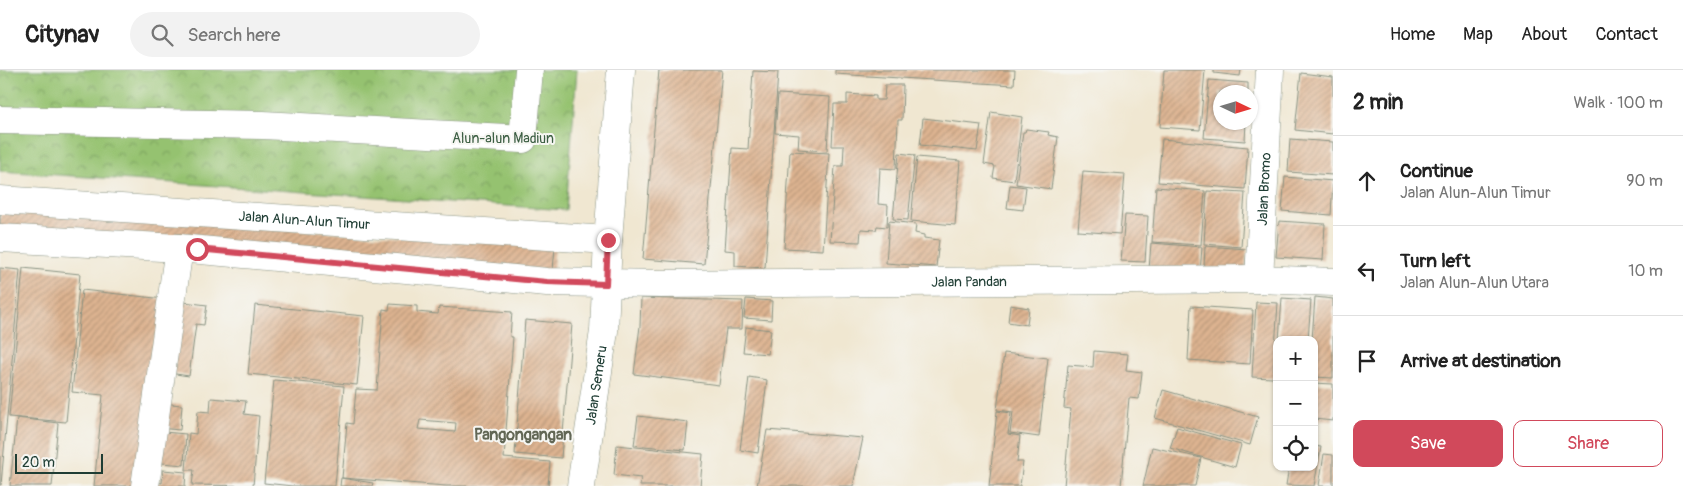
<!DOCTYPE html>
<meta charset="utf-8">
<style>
:root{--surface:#fff;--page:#f2f2f2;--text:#222;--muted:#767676;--line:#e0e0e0;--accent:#d1495b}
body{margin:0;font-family:Pangolin,sans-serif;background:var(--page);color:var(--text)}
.controls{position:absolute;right:15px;bottom:15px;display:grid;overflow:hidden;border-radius:10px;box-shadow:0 1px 4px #0004}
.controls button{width:45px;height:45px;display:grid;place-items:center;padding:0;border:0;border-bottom:1px solid var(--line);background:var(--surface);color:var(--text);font:25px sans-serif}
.compass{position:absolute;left:1213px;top:15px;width:45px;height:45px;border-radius:50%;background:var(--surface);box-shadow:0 1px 4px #0004;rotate:94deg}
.scale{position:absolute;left:15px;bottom:12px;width:88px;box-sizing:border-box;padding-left:5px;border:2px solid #1f3d34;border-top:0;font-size:14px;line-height:18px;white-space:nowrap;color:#1f3d34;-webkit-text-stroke:4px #f6f6f2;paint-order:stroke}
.stop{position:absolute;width:15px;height:15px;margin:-11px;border:4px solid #d1495b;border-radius:50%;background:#fff}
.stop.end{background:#d1495b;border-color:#fff;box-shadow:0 1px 5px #0008}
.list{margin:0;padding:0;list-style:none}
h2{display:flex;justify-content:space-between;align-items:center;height:65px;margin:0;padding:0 20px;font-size:21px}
h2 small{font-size:16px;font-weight:400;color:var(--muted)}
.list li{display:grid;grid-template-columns:32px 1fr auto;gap:15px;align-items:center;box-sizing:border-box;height:90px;padding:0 20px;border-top:1px solid var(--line)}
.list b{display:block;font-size:19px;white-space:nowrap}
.list p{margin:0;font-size:16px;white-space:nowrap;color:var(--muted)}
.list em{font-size:16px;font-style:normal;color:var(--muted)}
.actions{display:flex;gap:10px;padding:15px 20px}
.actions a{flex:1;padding:11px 0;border:1px solid var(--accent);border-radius:10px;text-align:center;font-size:18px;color:var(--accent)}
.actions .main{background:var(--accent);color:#fff}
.icon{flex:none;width:28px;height:28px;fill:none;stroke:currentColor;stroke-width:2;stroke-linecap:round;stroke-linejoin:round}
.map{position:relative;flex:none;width:1333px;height:416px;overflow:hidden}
header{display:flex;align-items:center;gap:30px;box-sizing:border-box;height:70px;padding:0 25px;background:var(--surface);border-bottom:1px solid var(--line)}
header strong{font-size:24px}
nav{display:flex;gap:28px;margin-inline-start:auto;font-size:18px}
.search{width:350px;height:45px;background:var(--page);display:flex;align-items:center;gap:12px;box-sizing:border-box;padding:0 18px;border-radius:28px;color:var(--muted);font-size:19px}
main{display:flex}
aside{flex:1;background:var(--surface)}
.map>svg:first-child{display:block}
.park{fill:url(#park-crowns);stroke:#5a8052}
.building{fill:url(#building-hatch);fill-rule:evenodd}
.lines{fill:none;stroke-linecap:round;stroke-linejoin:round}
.minor-casing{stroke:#889282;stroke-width:29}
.minor{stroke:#fff;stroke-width:28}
.route{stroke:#d1495b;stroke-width:6}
.labels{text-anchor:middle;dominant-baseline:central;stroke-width:4;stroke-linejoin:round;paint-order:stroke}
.park-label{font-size:14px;fill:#3c5e43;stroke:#f6f6f2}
.street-label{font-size:14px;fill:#1f3d34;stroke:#f6f6f2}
.quarter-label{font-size:16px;font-weight:bold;fill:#626755;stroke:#f6f6f2}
</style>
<header>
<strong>Citynav</strong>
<div class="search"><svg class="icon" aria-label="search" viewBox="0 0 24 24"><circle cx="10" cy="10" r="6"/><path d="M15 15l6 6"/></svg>Search here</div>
<nav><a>Home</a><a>Map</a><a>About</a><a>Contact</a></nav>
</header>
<main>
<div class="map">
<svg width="1333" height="416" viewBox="0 0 1333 416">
<defs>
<pattern id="park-crowns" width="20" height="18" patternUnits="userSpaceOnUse" patternTransform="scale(1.25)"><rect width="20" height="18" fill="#95c270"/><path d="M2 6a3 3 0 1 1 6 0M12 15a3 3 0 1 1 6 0" fill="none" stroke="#799f5d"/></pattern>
<pattern id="building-hatch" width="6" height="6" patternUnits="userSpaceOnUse" patternTransform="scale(1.25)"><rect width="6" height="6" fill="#deb491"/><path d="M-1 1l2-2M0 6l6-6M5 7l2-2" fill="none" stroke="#b39477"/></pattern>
</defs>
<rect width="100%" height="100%" fill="#f6f6f2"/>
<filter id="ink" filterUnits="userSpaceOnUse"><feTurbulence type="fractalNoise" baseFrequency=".02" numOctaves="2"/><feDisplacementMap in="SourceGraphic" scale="10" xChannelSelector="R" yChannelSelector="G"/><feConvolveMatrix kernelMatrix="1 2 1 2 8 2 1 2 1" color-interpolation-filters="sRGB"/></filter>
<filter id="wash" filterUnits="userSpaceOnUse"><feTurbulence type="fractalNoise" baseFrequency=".0096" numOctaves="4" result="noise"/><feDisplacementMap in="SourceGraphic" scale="20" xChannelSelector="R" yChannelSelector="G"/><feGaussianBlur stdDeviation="1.12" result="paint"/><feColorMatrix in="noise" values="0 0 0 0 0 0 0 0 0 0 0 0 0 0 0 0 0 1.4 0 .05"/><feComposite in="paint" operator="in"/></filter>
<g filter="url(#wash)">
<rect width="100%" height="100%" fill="#f0e7d1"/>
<path class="park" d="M0 0H577L566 140 0 101Z"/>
<g id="blocks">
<path class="building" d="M659 0H722L704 194 643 189Z
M835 0H1015L1014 15 835 4Z
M1164 0H1205L1200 60 1160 57Z
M1214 0H1241L1240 6 1214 3Z
M753 1 778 2 765 198 735 196V181L725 180 732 78 748 79Z
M1301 3 1333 7V64L1295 60Z
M1209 10 1248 13V22H1220V52H1246L1245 71 1204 68Z
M885 15H903L902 50H898L896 99 880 98 878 134 888 135 887 157 877 156 876 160 861 159 860 172 830 171 835 96H843L844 76H832L834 34H847V24L876 26V30H884Z
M778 24 830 27 827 81 798 79 799 65 775 63Z
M991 42 1022 47 1014 111 993 108 995 96 984 94Z
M923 48 981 55 977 81 920 75Z
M1026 59 1049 62 1048 65 1058 67 1051 119 1016 114 1023 62H1025Z
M1162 69 1248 77 1245 119 1158 112Z
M1290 69 1333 72V105L1288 102Z
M790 81 829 83 823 180 784 178Z
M899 83 915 85 908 150 893 149Z
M917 87 960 91 955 155 911 151Z
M1083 101 1125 104 1120 164 1078 161Z
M1285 107 1333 111 1331 145 1282 141Z
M1010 115 1026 117 1023 140 1007 138Z
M1156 117 1205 121 1201 175 1152 172Z
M1207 121 1245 123 1241 177 1204 174Z
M0 140 555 177 553 200 0 163Z
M1125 145 1148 146 1145 192 1121 191Z
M889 151 916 154 915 163 924 165V168L939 170 936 197 886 193Z
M1279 151 1325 154 1323 190 1276 187Z
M1151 173 1202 177 1200 203 1149 200Z
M1205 176 1247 179 1245 201 1204 198Z
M0 198 20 200 1 415H0Z
M23 198 80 204 66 352 9 347Z
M82 220 164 229 138 416H94L103 325 72 322Z
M1315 227 1333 229V308L1314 307V270H1312Z
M641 228 743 231 742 259H726L719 315 634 304 640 256Z
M1282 228 1311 230 1308 270H1279Z
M746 229 772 231 771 250 744 248Z
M184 232 207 235 204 255 196 254 189 306 169 303Z
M1256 232 1278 233 1273 308 1252 307Z
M390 234 417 236V242L438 244 439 237 512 242 510 267H513L504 388 550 392 548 416H446L342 408 347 353 353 354 356 319 377 320 383 239 389 240ZM420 350 456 353 455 362 418 359Z
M255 235 364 246 357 315 248 304Z
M1010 235 1029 238 1027 255 1008 252Z
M1191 236 1253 240 1250 294 1188 290Z
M525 250 572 254 561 388 515 384Z
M746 257 771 260 768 284 743 282Z
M1094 281 1128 284 1126 300 1142 302 1139 329 1129 328 1121 416H1064L1071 339 1064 338 1068 295 1093 297Z
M1004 283 1048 288 1039 367 1010 363 1013 342 997 340Z
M749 307 767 310 758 383 740 380Z
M274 310 344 316 335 416H293L264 413Z
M1314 313 1333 314V351L1314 349Z
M1163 320 1258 347 1250 375 1155 348Z
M211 328 246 331 244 344 259 346 253 416 192 415 194 400H186L189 363 196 364 198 341 210 342Z
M160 333 182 335 180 360 158 358Z
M997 341 1011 343 1008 364 1020 366 1017 392H1023L1020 416H989Z
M638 346 688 352 685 380 634 375Z
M17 348 58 353 52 416H10Z
M1177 357 1241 375 1235 397 1170 378Z
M767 360 863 368 853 416H757Z
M153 361 186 364 184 395 151 392Z
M617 375 703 384 700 416H640L641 408 614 405Z
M1314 376 1321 377 1314 416 1286 415 1289 397H1314Z
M1152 377 1201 388 1195 416H1143Z
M1324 384 1333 385V416H1319Z
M163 400 186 402 185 416H148V411L162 413Z
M341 408 373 413 372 416H340Z"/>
</g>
</g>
<g filter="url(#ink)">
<use href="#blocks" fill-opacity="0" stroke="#889282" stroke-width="1"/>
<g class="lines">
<g class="minor-casing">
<g id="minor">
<path d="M0 50 263 55 523 69 529 0"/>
<path id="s1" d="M0 130 608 170"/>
<path id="s2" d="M0 168 179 178 547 212 661 214 1259 209 1333 212"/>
<path id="s3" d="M1259 209 1270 0"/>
<path d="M145 416 179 178"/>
<path id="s4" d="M581 416 604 261 608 170 621 0"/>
</g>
</g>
<use href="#minor" class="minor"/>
</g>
</g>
<g class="lines" filter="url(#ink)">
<path class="route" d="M197 179 547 212 606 214 608 170"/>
</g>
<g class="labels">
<g class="park-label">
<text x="503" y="68">Alun-alun Madiun</text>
</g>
<g class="street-label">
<text stroke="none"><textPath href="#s3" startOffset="90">Jalan Bromo</textPath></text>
<text stroke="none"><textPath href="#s1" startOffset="305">Jalan Alun-Alun Timur</textPath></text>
<text stroke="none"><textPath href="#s2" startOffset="971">Jalan Pandan</textPath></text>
<text stroke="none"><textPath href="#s4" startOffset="102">Jalan Semeru</textPath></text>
</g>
<g class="quarter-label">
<text x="523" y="365">Pangongangan</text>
</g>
</g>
</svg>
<div class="controls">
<button>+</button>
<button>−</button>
<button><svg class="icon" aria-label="locate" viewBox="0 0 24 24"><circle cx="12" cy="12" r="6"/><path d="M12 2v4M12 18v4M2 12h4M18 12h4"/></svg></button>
</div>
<svg class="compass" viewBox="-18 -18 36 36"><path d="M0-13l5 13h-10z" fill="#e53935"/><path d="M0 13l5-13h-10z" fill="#767676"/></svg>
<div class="scale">20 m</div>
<div class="stop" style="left:197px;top:179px"></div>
<div class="stop end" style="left:608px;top:170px"></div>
</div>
<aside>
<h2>2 min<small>Walk · 100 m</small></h2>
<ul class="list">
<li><svg class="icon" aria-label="ahead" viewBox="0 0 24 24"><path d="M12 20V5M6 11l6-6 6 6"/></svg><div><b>Continue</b><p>Jalan Alun-Alun Timur</p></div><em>90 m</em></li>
<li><svg class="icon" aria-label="left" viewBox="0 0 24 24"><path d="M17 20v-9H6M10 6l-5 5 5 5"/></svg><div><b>Turn left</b><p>Jalan Alun-Alun Utara</p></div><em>10 m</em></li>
<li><svg class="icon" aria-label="arrive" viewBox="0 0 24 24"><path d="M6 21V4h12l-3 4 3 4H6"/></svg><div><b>Arrive at destination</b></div></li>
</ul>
<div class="actions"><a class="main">Save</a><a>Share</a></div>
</aside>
</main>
